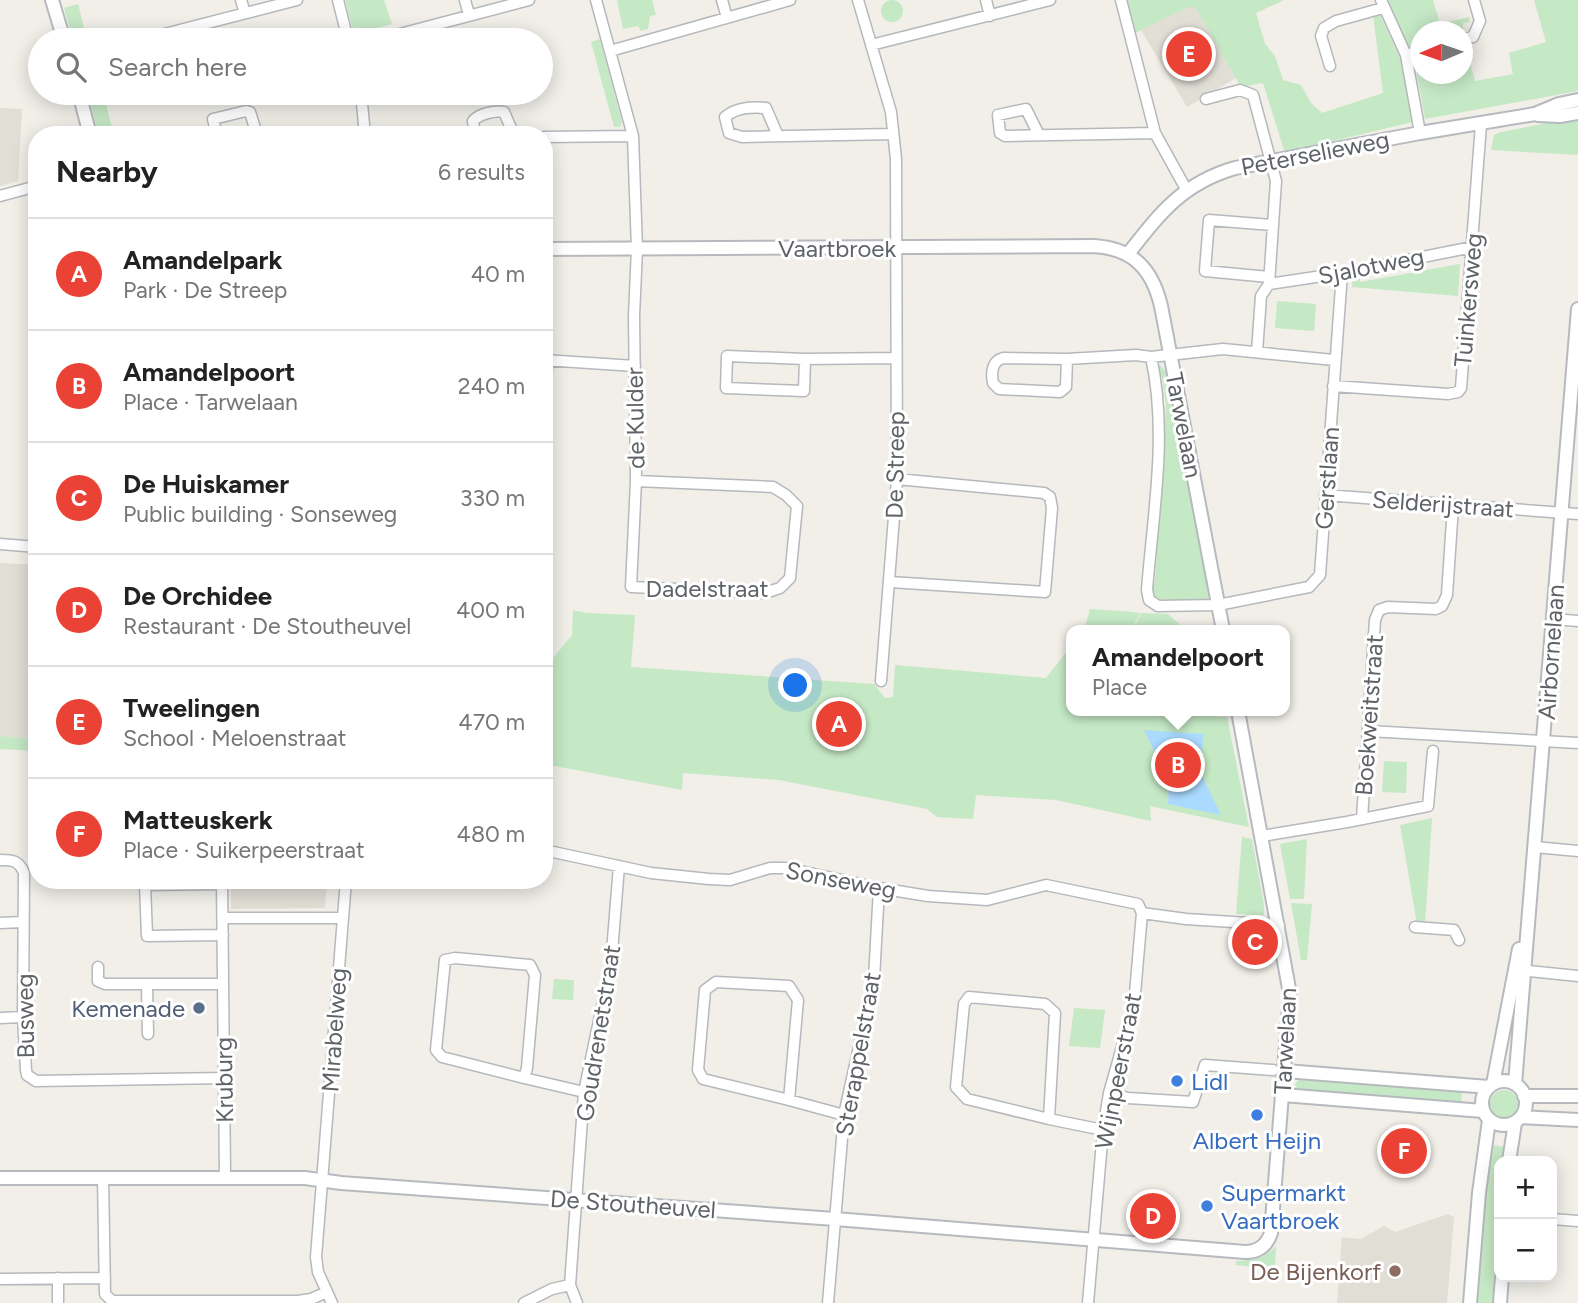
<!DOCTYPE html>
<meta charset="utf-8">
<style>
:root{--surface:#fff;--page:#f2f2f2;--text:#222;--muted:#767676;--line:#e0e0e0;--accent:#ea4335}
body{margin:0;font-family:Figtree,sans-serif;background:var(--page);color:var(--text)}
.controls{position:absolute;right:21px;bottom:21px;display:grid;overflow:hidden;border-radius:14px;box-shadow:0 4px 18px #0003}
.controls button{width:63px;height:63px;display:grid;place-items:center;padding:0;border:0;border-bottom:2px solid var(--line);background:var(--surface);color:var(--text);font:35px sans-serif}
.compass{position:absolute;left:1410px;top:21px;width:63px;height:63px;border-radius:50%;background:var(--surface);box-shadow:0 4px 18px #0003;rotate:268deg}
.you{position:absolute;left:796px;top:686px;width:24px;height:24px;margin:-18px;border:5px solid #fff;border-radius:50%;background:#1a73e8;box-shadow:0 0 0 10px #1a73e833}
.badge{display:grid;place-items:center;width:46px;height:46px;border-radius:50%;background:var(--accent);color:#fff;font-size:23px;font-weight:700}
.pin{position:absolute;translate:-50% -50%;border:4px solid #fff;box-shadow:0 2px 7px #0006}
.popup{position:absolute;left:1066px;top:625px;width:224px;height:91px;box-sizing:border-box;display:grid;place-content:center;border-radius:14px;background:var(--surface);filter:drop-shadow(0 2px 5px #0005);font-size:23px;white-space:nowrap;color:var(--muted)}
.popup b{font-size:26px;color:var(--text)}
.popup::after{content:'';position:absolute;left:50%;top:100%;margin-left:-14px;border:14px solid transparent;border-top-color:var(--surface)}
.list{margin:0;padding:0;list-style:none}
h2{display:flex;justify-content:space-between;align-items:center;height:91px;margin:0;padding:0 28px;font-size:30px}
h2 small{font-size:23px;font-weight:400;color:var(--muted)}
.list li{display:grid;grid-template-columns:46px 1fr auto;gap:21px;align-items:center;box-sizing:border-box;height:112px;padding:0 28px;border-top:2px solid var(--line)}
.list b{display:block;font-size:26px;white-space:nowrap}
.list p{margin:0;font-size:23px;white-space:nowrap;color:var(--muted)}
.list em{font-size:23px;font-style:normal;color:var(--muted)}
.icon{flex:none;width:38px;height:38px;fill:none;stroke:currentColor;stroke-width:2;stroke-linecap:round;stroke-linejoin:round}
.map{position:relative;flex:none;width:1578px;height:1303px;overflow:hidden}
.search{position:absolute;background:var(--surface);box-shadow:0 4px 18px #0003;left:28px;top:28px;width:525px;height:77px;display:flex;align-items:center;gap:18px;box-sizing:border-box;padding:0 24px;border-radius:38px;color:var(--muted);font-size:26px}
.panel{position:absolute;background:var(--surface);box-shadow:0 4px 18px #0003;left:28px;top:126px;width:525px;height:763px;border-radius:28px}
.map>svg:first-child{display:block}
.education{fill:#e1ded6}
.green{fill:#c5e8c5;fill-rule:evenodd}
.water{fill:#aadaff}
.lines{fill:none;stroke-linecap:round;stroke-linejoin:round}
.street-casing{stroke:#b5b8bc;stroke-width:13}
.secondary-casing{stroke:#b6babf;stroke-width:16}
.street{stroke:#fff;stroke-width:10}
.secondary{stroke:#fff;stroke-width:12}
.service-dot{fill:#5c6f8a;stroke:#fff;stroke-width:2.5}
.shop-dot{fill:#3f7fe0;stroke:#fff;stroke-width:2.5}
.education-dot{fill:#8d6e63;stroke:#fff;stroke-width:2.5}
.labels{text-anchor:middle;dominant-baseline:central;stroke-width:6;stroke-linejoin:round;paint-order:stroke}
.street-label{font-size:24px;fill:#5f6368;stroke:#fff}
.service-label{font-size:24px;fill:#4e5e75;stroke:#fff;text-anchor:end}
.shop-label{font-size:24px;fill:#366cbe;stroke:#fff;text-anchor:start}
.education-label{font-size:24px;fill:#785e54;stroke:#fff;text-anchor:end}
</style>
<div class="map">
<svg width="1578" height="1303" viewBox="0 0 1578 1303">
<rect width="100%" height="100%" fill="#f1efe8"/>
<path class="education" d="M1189 7H1195L1236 78 1187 107 1141 30Z
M0 108 22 109 18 181 0 186Z
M0 563 37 565V739L0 736Z
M231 880H327L325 908 231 909Z
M1448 1214 1454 1217 1447 1303H1337L1342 1237 1361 1239 1384 1226 1395 1232Z"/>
<path class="green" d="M345 0H384L392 24 354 34Z
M652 0 656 15 650 16 648 29 641 31 638 26 623 29 617 0Z
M1125 0H1284L1256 13 1265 44 1275 56 1283 80 1301 85 1311 103 1322 113 1383 93 1373 15 1379 13 1401 60 1413 122 1312 146 1284 150 1263 83 1241 87 1195 7H1189L1135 33Z
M1385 0H1433L1440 24 1469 17 1470 22 1463 23V32H1420V44L1408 48Z
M1534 0H1578V91L1425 119 1414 58 1420 56V74H1462L1463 44H1465L1475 81 1513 74 1509 53 1546 42Z
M881 11a11 11 0 1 1 22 0a11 11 0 1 1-22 0Z
M78 4 87 40H73L64 8Z
M600 39 622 122 620 127H614L591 42Z
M88 93H103L112 128 98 132Z
M1568 119 1578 121V155L1491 150 1494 135 1501 132Z
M1460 264 1458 296 1352 287 1353 274H1360V282Z
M1277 301 1316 304 1314 331 1275 328Z
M1159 364 1168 374 1209 593 1208 600 1200 602 1156 599 1151 593V587L1155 582 1166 405 1162 378 1156 365Z
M1090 609 1133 612 1140 613 1132 630H1084Z
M573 610 586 613 635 615 631 667 874 684 885 698 893 697 895 665 1046 678 1071 646V711H1128L1131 717 1134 715 1168 713 1227 717 1249 827 1150 806 1151 821 1056 800 976 795 973 819 937 817 927 809 779 780 683 773 682 790 544 764V669L572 635ZM1169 781 1221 814 1168 804Z
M1141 613 1168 614 1180 625 1176 630H1133Z
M0 736 37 739V751L0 749Z
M1384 761 1407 762 1406 793 1382 792Z
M1432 818 1425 924H1417L1400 825Z
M1242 837 1252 839 1264 905V915L1236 914Z
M1307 839 1304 899H1290L1280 844Z
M1291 903 1312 904 1307 960H1301Z
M554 979 574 980 573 1000 552 999Z
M1074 1008 1105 1010 1100 1048 1069 1046Z
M1299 1080 1462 1091 1461 1104 1297 1089 1295 1084Z
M1490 1104a14 14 0 1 1 28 0a14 14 0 1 1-28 0Z
M1492 1145 1506 1147 1505 1161H1499V1255L1497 1303H1475L1478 1257Z
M1276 1246 1275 1269 1235 1265 1236 1261C1253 1260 1264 1259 1276 1246Z"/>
<path class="water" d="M1144 730 1203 734 1201 774 1221 815 1168 804 1169 781Z"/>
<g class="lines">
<g class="street-casing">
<path id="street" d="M241 0 245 13
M338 0 348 40
M465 0 469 15
M596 0 633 136 637 249 634 316 636 481 631 587 765 593 780 588 790 578 797 506 786 495 773 487 636 481
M722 0 727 18
M858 0 891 112 896 159 897 479 881 681
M986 0 990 16
M1121 0 1155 133 1186 189
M1381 0 1406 55 1420 133
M1462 39 1473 37 1480 21 1474 0
M141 40 297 0
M377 40 529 0
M871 45 1050 0
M610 51 790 0
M1406 55 1420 51
M1330 66 1321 36 1324 28 1336 21 1383 8
M361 93 365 135
M1206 99 1240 90 1253 95 1276 181 1269 284
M217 135 213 119 246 111 250 112 257 135
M475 135 473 121C479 114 495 110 504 112L514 135
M1039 135 1026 109 998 115 1000 133 1005 136 1155 133
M778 136 766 108C751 107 737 107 725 117L729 133 742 137 893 134
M544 137 633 136
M0 196 37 186
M1269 277 1205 271 1209 220 1273 225
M1257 352 1261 296 1269 284 1342 273 1473 247
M1151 357C1168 433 1153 513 1147 590L1149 600 1158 606 1218 605 1309 587 1320 575 1342 273
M805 359 804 391 726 388 727 356 805 359 896 358
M1067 359 1066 387 1060 392 999 389 993 383C991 373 992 361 1003 358L1067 359 1136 355 1151 357 1223 349 1334 360
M544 360 635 366
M1333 386 1448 394 1458 392 1461 388 1481 124
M544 392 548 360
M1325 495 1578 514
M0 544 37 547
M890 582 1045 592 1052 508 1050 497 1044 493 897 479
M1553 619 1578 621
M1369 731 1578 743
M1362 819 1375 620 1379 610 1388 607 1436 609 1442 606 1447 595 1453 506
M1262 836 1347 822 1428 806 1433 751
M1535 847 1578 851
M544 850 651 873 709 879 730 880 770 868H786L879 888 928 896 987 900 1046 885 1138 904 1142 913 1134 1005 1109 1093 1103 1130 1088 1303
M0 860C12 860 19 860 24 873L23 1017 26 1070 27 1075 36 1081 224 1078
M136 880 145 885 222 884
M222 880 225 1177
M145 885 147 936 223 935
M1142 913 1186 919 1279 925
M223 918H342
M0 923 23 922
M1415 927 1454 930 1459 940
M98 967V981L105 984H223
M1519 970 1578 976
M147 984 148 1034
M0 1018 23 1017
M524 1078 442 1057 436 1050 445 960 455 958 530 965 535 975 527 1068 524 1078 584 1092
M1109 1093 1128 1098 1193 1102 1205 1065 1273 1070
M789 1100 703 1079 698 1070 705 990 716 982 789 986 798 1000 789 1100 844 1115
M1049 1119 967 1099 956 1087 964 1004 969 997 1045 1004 1055 1013 1049 1119 1103 1130
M103 1178 105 1294 112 1301H298L311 1299 327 1292
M1552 1219 1578 1221
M58 1278V1303
M0 1279 105 1278
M332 1303 318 1272 316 1257 346 880
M524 1303 552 1289 570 1285
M577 1303 570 1285 584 1092 611 964 619 866
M828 1303 844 1115 874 979 879 888"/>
</g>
<g class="secondary-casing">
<path id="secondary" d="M52 0 64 40
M79 93 90 135
M1538 115 1560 116 1578 113
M544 249 1093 246C1132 248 1152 268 1161 306L1223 630
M1128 254C1160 213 1183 183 1235 168L1420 133 1535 114 1559 104 1578 100
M1285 1071 1489 1087
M1482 1103a22 22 0 1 1 44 0a22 22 0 1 1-44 0Z
M1493 1084 1519 949
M1515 1084 1578 309
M1283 1095 1483 1111
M1524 1096H1578
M1521 1117 1578 1120
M1509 1161 1515 1123
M0 1178H305L341 1183 835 1219 1245 1252C1259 1252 1267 1245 1271 1233L1290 994 1238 711
M1470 1303 1479 1193 1489 1120
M1500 1303 1502 1277"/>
</g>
<use href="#street" class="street"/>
<use href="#secondary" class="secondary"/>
</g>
<circle class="service-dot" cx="199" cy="1008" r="7"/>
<g class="shop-dot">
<circle cx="1177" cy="1081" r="7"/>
<circle cx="1257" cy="1115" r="7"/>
<circle cx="1207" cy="1206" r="7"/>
</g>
<circle class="education-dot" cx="1395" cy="1271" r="7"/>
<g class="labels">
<g class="street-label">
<text transform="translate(1315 153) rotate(-11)">Peterselieweg</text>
<text x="837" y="248">Vaartbroek</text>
<text transform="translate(1371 266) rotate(-11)">Sjalotweg</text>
<text transform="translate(1468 300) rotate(-85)">Tuinkersweg</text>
<text transform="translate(635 418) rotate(-91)">de Kulder</text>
<text transform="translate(1184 425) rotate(79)">Tarwelaan</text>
<text transform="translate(895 465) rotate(-89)">De Streep</text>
<text transform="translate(1327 478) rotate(-86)">Gerstlaan</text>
<text transform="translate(1443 504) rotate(4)">Selderijstraat</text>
<text x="707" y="588">Dadelstraat</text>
<text transform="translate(1551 652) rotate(-86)">Airbornelaan</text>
<text transform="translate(1369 715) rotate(-86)">Boekweitstraat</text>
<text transform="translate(841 880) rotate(11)">Sonseweg</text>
<text transform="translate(25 1016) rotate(-91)">Busweg</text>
<text transform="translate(334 1030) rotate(-86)">Mirabelweg</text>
<text transform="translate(598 1033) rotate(-81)">Goudrenetstraat</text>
<text transform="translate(1285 1041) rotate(-87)">Tarwelaan</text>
<text transform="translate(858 1054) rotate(-80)">Sterappelstraat</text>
<text transform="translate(1118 1071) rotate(-79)">Wijnpeerstraat</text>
<text transform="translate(224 1080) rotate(-91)">Kruburg</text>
<text transform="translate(633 1204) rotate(4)">De Stoutheuvel</text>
</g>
<g class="service-label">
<text x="185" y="1008">Kemenade</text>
</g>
<g class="shop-label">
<text x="1191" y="1081">Lidl</text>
<text x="1257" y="1140" text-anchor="middle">Albert Heijn</text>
<text x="1221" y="1192">Supermarkt<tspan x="1221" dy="28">Vaartbroek</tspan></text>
</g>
<g class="education-label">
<text x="1381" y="1271">De Bijenkorf</text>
</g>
</g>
</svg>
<div class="controls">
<button>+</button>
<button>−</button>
</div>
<svg class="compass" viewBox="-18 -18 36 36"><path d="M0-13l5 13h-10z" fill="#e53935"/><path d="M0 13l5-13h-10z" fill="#767676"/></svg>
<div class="you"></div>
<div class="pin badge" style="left:839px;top:724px">A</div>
<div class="pin badge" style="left:1178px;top:765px">B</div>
<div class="popup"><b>Amandelpoort</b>Place</div>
<div class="pin badge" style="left:1255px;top:942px">C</div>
<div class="pin badge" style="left:1153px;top:1216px">D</div>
<div class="pin badge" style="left:1189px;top:54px">E</div>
<div class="pin badge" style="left:1404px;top:1151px">F</div>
<div class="search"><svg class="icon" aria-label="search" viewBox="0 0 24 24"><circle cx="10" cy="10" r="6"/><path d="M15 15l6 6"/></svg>Search here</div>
<section class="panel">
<h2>Nearby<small>6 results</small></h2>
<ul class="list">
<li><span class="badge">A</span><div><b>Amandelpark</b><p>Park · De Streep</p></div><em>40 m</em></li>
<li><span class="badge">B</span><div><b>Amandelpoort</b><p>Place · Tarwelaan</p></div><em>240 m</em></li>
<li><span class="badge">C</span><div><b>De Huiskamer</b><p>Public building · Sonseweg</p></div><em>330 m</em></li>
<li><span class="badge">D</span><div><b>De Orchidee</b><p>Restaurant · De Stoutheuvel</p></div><em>400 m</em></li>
<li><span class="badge">E</span><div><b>Tweelingen</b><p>School · Meloenstraat</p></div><em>470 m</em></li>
<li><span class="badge">F</span><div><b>Matteuskerk</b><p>Place · Suikerpeerstraat</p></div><em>480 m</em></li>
</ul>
</section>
</div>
